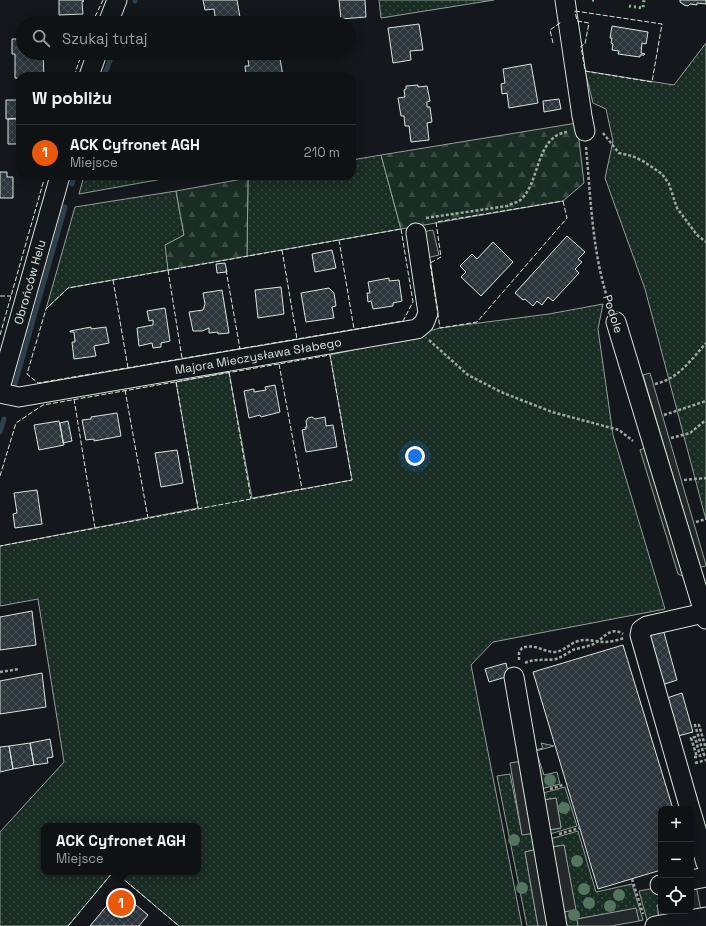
<!DOCTYPE html>
<html lang="pl">
<meta charset="utf-8">
<style>
:root{--surface:#0f1215;--page:#181b1e;--text:#f1f3f6;--muted:#9b9ea0;--line:#2f3234;--accent:#ea580c}
body{margin:0;font-family:"Space Grotesk",sans-serif;background:var(--page);color:var(--text)}
.controls{position:absolute;right:12px;bottom:12px;display:grid;overflow:hidden;border-radius:8px;box-shadow:0 2px 10px #0003}
.controls button{width:36px;height:36px;display:grid;place-items:center;padding:0;border:0;border-bottom:1px solid var(--line);background:var(--surface);color:var(--text);font:20px sans-serif}
.you{position:absolute;left:415px;top:456px;width:14px;height:14px;margin:-10px;border:3px solid #fff;border-radius:50%;background:#1a73e8;box-shadow:0 0 0 6px #1a73e833}
.badge{display:grid;place-items:center;width:26px;height:26px;border-radius:50%;background:var(--accent);color:#fff;font-size:13px;font-weight:700}
.pin{position:absolute;translate:-50% -50%;border:2px solid #fff;box-shadow:0 1px 4px #0006}
.popup{position:absolute;left:41px;top:823px;width:160px;height:52px;box-sizing:border-box;display:grid;place-content:center;border-radius:8px;background:var(--surface);filter:drop-shadow(0 1px 3px #0005);font-size:13px;white-space:nowrap;color:var(--muted)}
.popup b{font-size:15px;color:var(--text)}
.popup::after{content:'';position:absolute;left:50%;top:100%;margin-left:-8px;border:8px solid transparent;border-top-color:var(--surface)}
.list{margin:0;padding:0;list-style:none}
h2{display:flex;justify-content:space-between;align-items:center;height:52px;margin:0;padding:0 16px;font-size:17px}
h2 small{font-size:13px;font-weight:400;color:var(--muted)}
.list li{display:grid;grid-template-columns:26px 1fr auto;gap:12px;align-items:center;box-sizing:border-box;height:56px;padding:0 16px;border-top:1px solid var(--line)}
.list b{display:block;font-size:15px;white-space:nowrap}
.list p{margin:0;font-size:13px;white-space:nowrap;color:var(--muted)}
.list em{font-size:13px;font-style:normal;color:var(--muted)}
.icon{flex:none;width:22px;height:22px;fill:none;stroke:currentColor;stroke-width:2;stroke-linecap:round;stroke-linejoin:round}
.map{position:relative;flex:none;width:706px;height:926px;overflow:hidden}
.search{position:absolute;background:var(--surface);box-shadow:0 2px 10px #0003;left:16px;top:16px;width:340px;height:44px;display:flex;align-items:center;gap:10px;box-sizing:border-box;padding:0 14px;border-radius:22px;color:var(--muted);font-size:15px}
.panel{position:absolute;background:var(--surface);box-shadow:0 2px 10px #0003;left:16px;top:72px;width:340px;height:108px;border-radius:12px}
.map>svg:first-child{display:block}
.grass{fill:url(#grass-dots);stroke:#939e99}
.forest{fill:url(#forest-firs);stroke:#939e99}
.parking{fill:#24282b;stroke:#939e99}
.lines{fill:none;stroke-linecap:round;stroke-linejoin:round}
.stream{stroke:#2f3f4d;stroke-width:5}
.building{fill:url(#building-cross-hatch);stroke:#d8e6dc}
.minor-casing{stroke:#d8e6dc;stroke-width:21}
.path{stroke:#9da8a2;stroke-width:2.5;stroke-dasharray:3 2;stroke-linecap:butt}
.minor{stroke:#14181c;stroke-width:19}
.hedge{stroke:#8ac095;stroke-width:3;stroke-dasharray:2 3;stroke-linecap:butt}
.fence{stroke:#d8e6dc;stroke-width:1;stroke-dasharray:5 2;stroke-linecap:butt}
.tree{fill:#55745f}
.labels{text-anchor:middle;dominant-baseline:central;stroke-width:3;stroke-linejoin:round;paint-order:stroke}
.street-label{font-size:12px;fill:#d8e6dc;stroke:#14181c}
</style>
<div class="map">
<svg width="706" height="926" viewBox="0 0 706 926">
<defs>
<pattern id="grass-dots" width="8" height="8" patternUnits="userSpaceOnUse"><rect width="8" height="8" fill="#1a2d24"/><path d="M2 2h.1M6 6h.1" fill="none" stroke="#3b4b43" stroke-width="1.8" stroke-linecap="round"/></pattern>
<pattern id="forest-firs" width="22" height="20" patternUnits="userSpaceOnUse"><rect width="22" height="20" fill="#1a2d24"/><path d="M5 1l3.5 6h-7zM16 11l3.5 6h-7z" fill="#3b4b43"/></pattern>
<pattern id="building-cross-hatch" width="8" height="8" patternUnits="userSpaceOnUse"><rect width="8" height="8" fill="#2c363c"/><path d="M0 0l8 8M0 8l8-8" fill="none" stroke="#4a5358"/></pattern>
</defs>
<rect width="100%" height="100%" fill="#14181c"/>
<path class="grass" d="M379 0H494L381 18Z
M706 43V520L645 289 605 178 613 141 606 109 593 103 585 71 674 85Z
M381 155 401 229 247 256 248 178 260 176H352V160Z
M84 176H179L79 194Z
M176 191 184 235 166 245 168 270 68 288 46 309 75 207Z
M603 304 598 329 613 435 665 609 493 642 471 665 522 926H179L115 872H198V826H44V872H113L68 926H0V832L64 762 38 599 0 606V546L198 508 176 382 229 372 252 498 352 480 330 355 394 341 440 328 549 314Z
M541 743 554 746 536 751 544 775 557 772 560 784 541 789 535 750 543 748Z
M510 774 522 834 536 833 538 849 525 852 538 926H527L497 776Z
M565 787 577 826 550 834 549 830 561 828 556 798 544 800 543 793Z
M578 831 596 892 632 884 643 920 639 921 636 909 577 919 578 926H566L563 912 575 910 564 845 552 847 550 839Z
M660 887 661 904 657 905 659 918 647 920 639 891Z"/>
<path class="forest" d="M577 123 584 183 563 201 401 229 381 155Z
M248 178 247 256 168 270 165 245 184 235 176 191Z"/>
<path class="parking" d="M433 230 439 255 422 259 416 233Z
M650 373 706 565V566L700 567 643 375Z
M647 447 685 577 678 574 640 450Z
M523 761 536 833 522 835 510 763Z
M556 798 561 828 549 830 544 800Z
M564 845 576 910 563 912 552 847Z
M538 849 551 926H538L525 852Z
M696 885 701 911 659 918 657 905 661 904V911H691V886Z
M636 908 639 921 611 926H578L577 919Z"/>
<g class="lines">
<path class="stream" d="M135 1V0
M104 76 113 53
M72 184 74 176
M15 384 65 207
M0 432 4 419"/>
</g>
<path class="building" d="M59 0H82L84 1 82 2 83 14 59 15Z
M203 0H237L241 23H216L214 9 205 10Z
M339 0H365L366 17 341 19Z
M680 0H706V4L697 3V5L690 4 688 6 684 5 680 2Z
M419 24 423 50 410 51 411 60 393 63 388 28Z
M612 26 648 32 646 44 642 43 641 53 645 54 644 55H640V57L618 54 619 51 612 50 613 44 611 43 612 38H610Z
M12 39H23V53H43L44 76H20V78H15V54H12Z
M247 53H279L283 76H246L245 66H249Z
M531 64 538 103 509 108 507 93 502 94 501 84 505 83 503 69Z
M418 85V87L427 86 430 101 427 102V107H430L432 122 427 123 429 140 411 142 409 126H405L404 116H401L398 98 405 97 404 90 406 89V86Z
M559 99 561 109 544 112 543 101Z
M6 100H20V118L6 119Z
M8 119H20V144H8Z
M0 172H7V177H13V198H0Z
M567 236 585 252 578 259 582 262 575 269 579 273 553 301 548 297 542 305 537 301 533 306 525 299 523 300 515 293Z
M493 242 513 262 481 296 461 277 466 272 460 266 472 254 477 259Z
M332 250 336 268 315 272 312 254Z
M225 263 227 272 217 273 216 264Z
M389 278V281L399 280 402 301 393 303V306L373 309 371 301 368 302 367 293H370L368 282Z
M281 287 284 314 258 318 255 290Z
M329 288 334 293 336 306 332 307 334 318 306 322 301 293Z
M222 290 229 333 218 334V332L209 333V328L202 331H193L189 312 203 310 205 304 203 293Z
M165 308 170 341 161 343V347L153 348 152 343 139 346 137 328 153 325V320L149 321 147 311Z
M91 327V329L106 327 109 343 94 346 96 356 74 359 72 342H75L74 332H70V331Z
M275 385 280 412 261 417 260 415 249 418 244 391 254 389V392L266 390 265 387Z
M117 413 121 436 94 441V439L86 440 82 420 91 419V417Z
M312 417 315 419 325 417 326 426 333 425 337 447 306 452 302 430 306 429 305 427H307L306 421 308 418Z
M59 421 64 445 39 450 34 425Z
M68 421 72 441 63 443 60 423Z
M177 450 183 483 161 487 155 453Z
M37 490 42 524 15 528 13 514 17 513 14 493Z
M32 611 36 645 0 650V617Z
M663 629 677 680 662 685 648 634Z
M623 645 673 809H661V870L598 889 533 672Z
M506 663 509 676 489 682 485 669Z
M42 673 46 707 0 714V681Z
M682 693 693 732 678 736 667 698Z
M50 739 53 757 47 758 48 763 34 765 30 743Z
M30 743 34 765 13 769 9 746Z
M9 746 13 769 0 772V747Z
M119 891 148 915 139 926H90Z"/>
<g class="lines">
<g class="minor-casing">
<g id="minor">
<path d="M565 0 582 116 585 131"/>
<path d="M108 23 117 0"/>
<path d="M89 76 97 53"/>
<path d="M616 322 706 619"/>
<path id="s1" d="M0 388 60 176"/>
<path id="s2" d="M0 393 19 397 417 329 424 323 428 313 416 233"/>
<path d="M514 677 557 926"/>
<path d="M690 809 640 635 641 630 647 626 704 613"/>
<path d="M691 812 706 863"/>
<path d="M691 880 706 877"/>
<path d="M660 885H661"/>
<path d="M655 926 706 917"/>
</g>
</g>
<path class="path" d="M603 133 619 153 632 156 643 161 662 174 669 184 677 208 697 235 706 242
M586 147C591 200 592 255 610 306
M426 218 507 206C511 204 515 203 519 201 540 186 535 136 567 132
M429 340 468 375 501 392 552 412 619 430 633 441
M655 384C678 379 691 360 706 343
M664 415 706 401
M671 438 690 433 706 420
M684 480 706 478
M696 522 706 519
M519 660V653L522 648C535 643 543 652 555 652 564 651 569 644 578 641 587 638 596 642 605 642 611 642 618 640 624 638
M525 663C535 658 545 661 556 659 562 657 567 653 573 650 578 648 585 647 591 645 603 641 609 625 623 634
M0 672 19 669
M694 757H697L691 738 695 737 700 756 704 755 695 725H699L706 749
M695 763 706 760
M550 789 563 785
M559 834 580 828
M632 879 643 914"/>
<use href="#minor" class="minor"/>
<path class="hedge" d="M592 0H595
M629 6 643 8 644 0"/>
<path class="fence" d="M575 11 662 24 652 82 585 71 581 46 585 44 589 23 577 21Z
M92 23 103 0
M553 43 550 30 560 23V21
M74 76 82 53
M563 201 567 218 477 322 440 328 430 263 441 257 436 222Z
M401 229 413 302 403 321 38 383 27 374 46 309 68 288Z
M339 240 354 329
M282 250 297 339
M168 270 182 358
M226 270 240 349
M113 280 128 368
M0 296H11
M0 335 45 176
M279 364 302 489
M229 372 251 499
M176 382 198 508
M125 390 148 518
M74 399 95 528
M0 476 16 423 43 405 330 355 352 480 0 546
M115 872 179 926
M68 926 113 872"/>
</g>
<g class="tree">
<circle cx="550" cy="780" r="6"/>
<circle cx="564" cy="808" r="6"/>
<circle cx="514" cy="840" r="6"/>
<circle cx="577" cy="861" r="6"/>
<circle cx="522" cy="888" r="6"/>
<circle cx="584" cy="889" r="6"/>
<circle cx="619" cy="895" r="6"/>
<circle cx="589" cy="903" r="6"/>
<circle cx="610" cy="906" r="6"/>
<circle cx="574" cy="915" r="6"/>
</g>
<g class="labels">
<g class="street-label">
<text stroke="none"><textPath href="#s1" startOffset="110">Obrońców Helu</textPath></text>
<text transform="translate(613 314) rotate(72)">Podole</text>
<text stroke="none"><textPath href="#s2" startOffset="262">Majora Mieczysława Słabego</textPath></text>
</g>
</g>
</svg>
<div class="controls">
<button>+</button>
<button>−</button>
<button><svg class="icon" aria-label="locate" viewBox="0 0 24 24"><circle cx="12" cy="12" r="6"/><path d="M12 2v4M12 18v4M2 12h4M18 12h4"/></svg></button>
</div>
<div class="you"></div>
<div class="pin badge" style="left:121px;top:903px">1</div>
<div class="popup"><b>ACK Cyfronet AGH</b>Miejsce</div>
<div class="search"><svg class="icon" aria-label="search" viewBox="0 0 24 24"><circle cx="10" cy="10" r="6"/><path d="M15 15l6 6"/></svg>Szukaj tutaj</div>
<section class="panel">
<h2>W pobliżu<small></small></h2>
<ul class="list">
<li><span class="badge">1</span><div><b>ACK Cyfronet AGH</b><p>Miejsce</p></div><em>210 m</em></li>
</ul>
</section>
</div>
